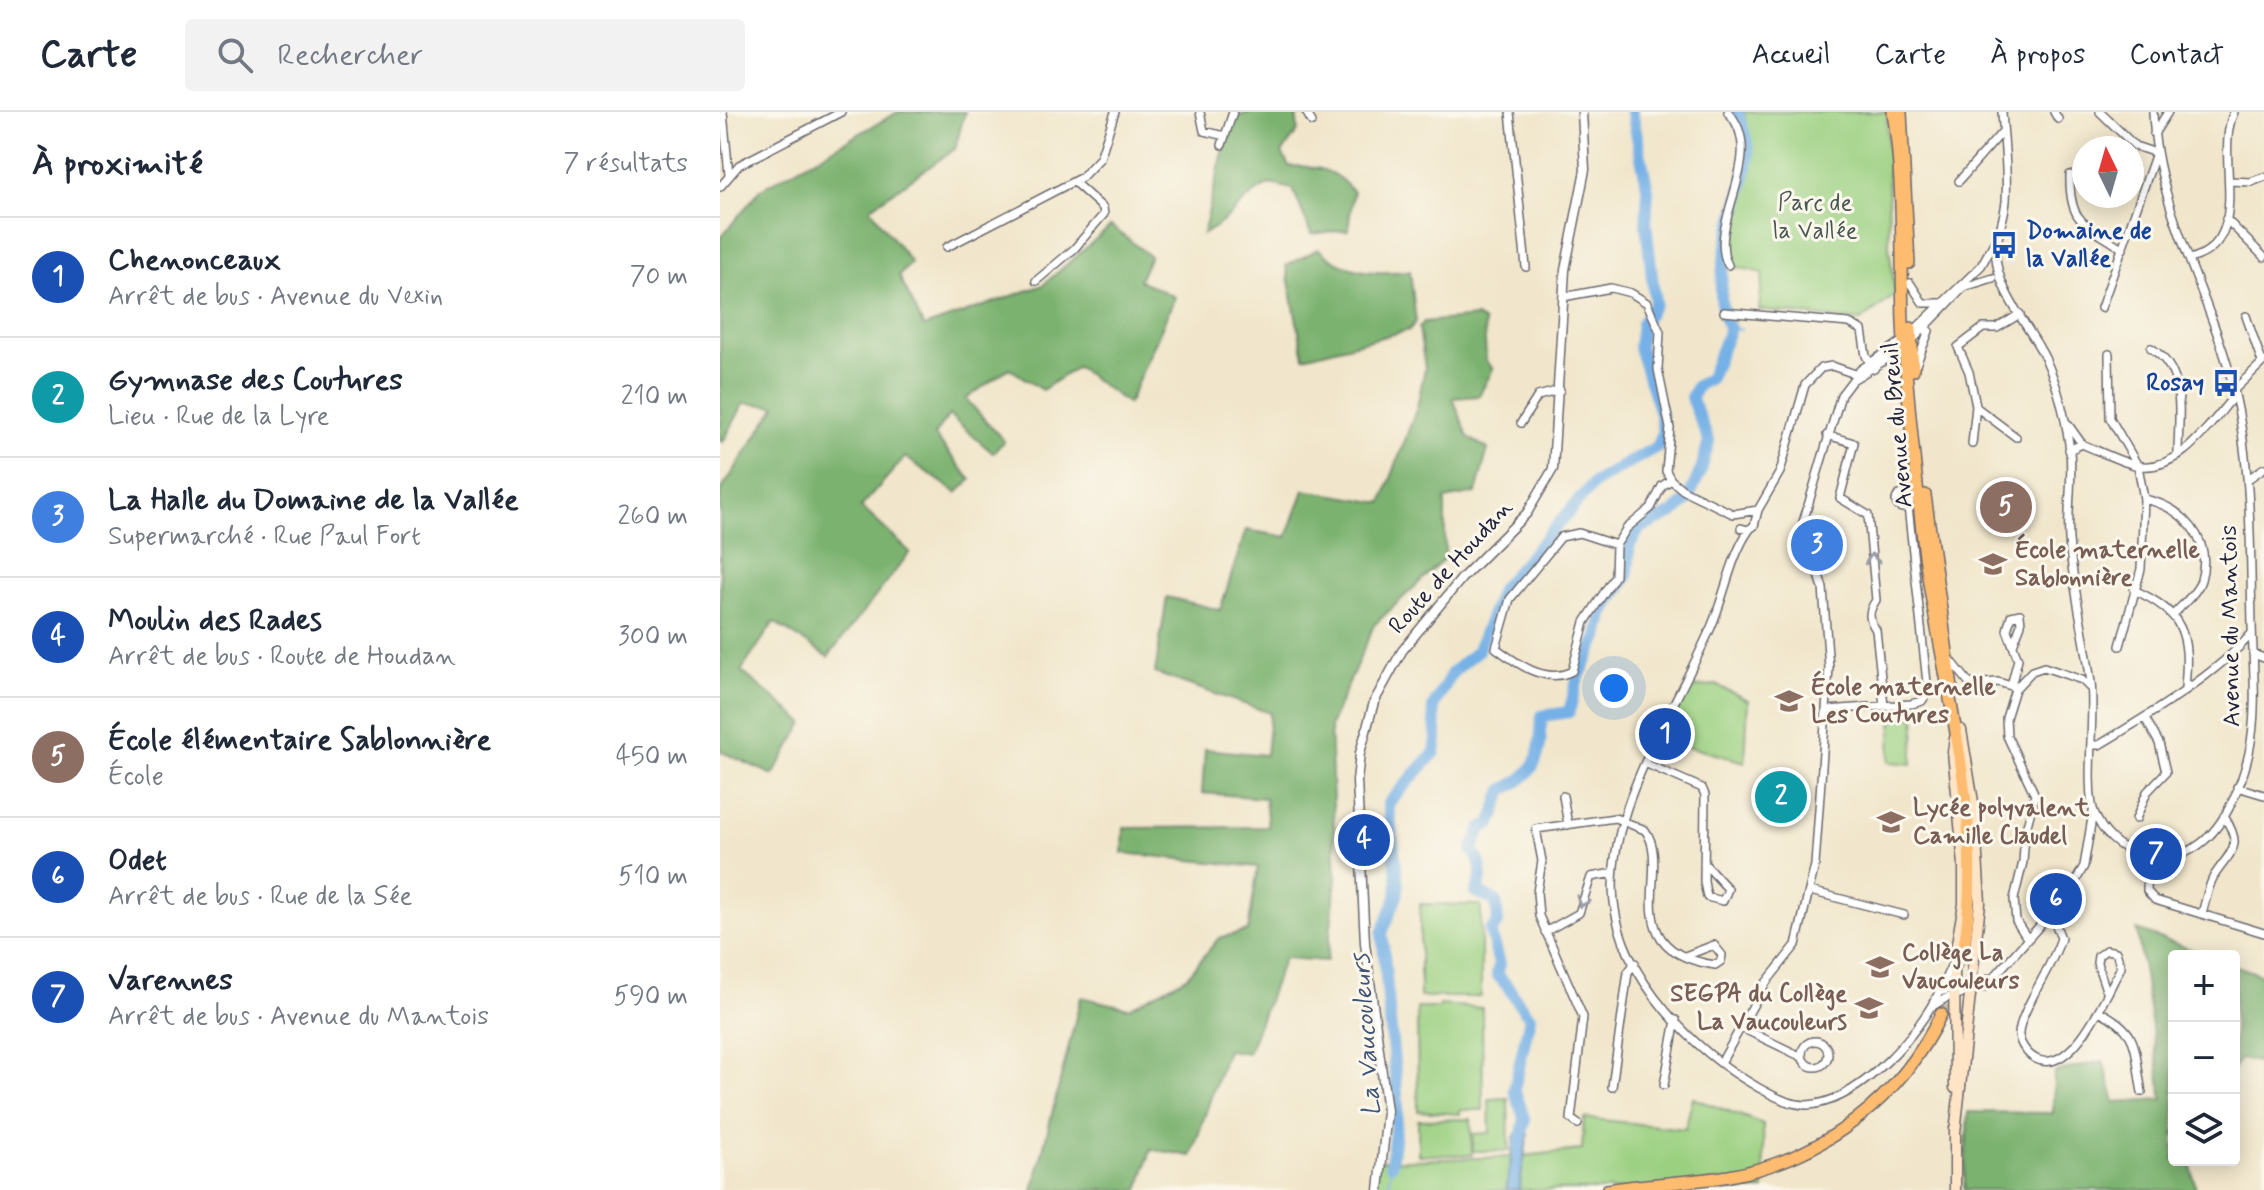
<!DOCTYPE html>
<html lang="fr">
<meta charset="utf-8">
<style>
:root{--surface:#fff;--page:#f2f2f3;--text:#1f2937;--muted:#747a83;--line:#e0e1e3;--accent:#c8321e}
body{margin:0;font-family:Mynerve,sans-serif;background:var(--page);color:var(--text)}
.controls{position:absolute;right:24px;bottom:24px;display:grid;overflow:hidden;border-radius:8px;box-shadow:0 4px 20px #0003}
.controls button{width:72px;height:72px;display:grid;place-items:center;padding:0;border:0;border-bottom:2px solid var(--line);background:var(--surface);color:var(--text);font:40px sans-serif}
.compass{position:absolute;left:1352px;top:24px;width:72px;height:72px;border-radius:50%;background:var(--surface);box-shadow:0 4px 20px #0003;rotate:355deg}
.you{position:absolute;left:894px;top:576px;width:28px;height:28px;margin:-20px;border:6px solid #fff;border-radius:50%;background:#1a73e8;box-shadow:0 0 0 12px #1a73e833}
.badge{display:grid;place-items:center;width:52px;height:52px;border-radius:50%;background:var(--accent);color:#fff;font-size:26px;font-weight:700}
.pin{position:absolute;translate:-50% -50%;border:4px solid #fff;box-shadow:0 2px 8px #0006}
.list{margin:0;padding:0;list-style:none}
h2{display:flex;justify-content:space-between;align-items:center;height:104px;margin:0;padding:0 32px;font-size:34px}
h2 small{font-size:26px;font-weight:400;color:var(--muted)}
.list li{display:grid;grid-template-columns:52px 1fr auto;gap:24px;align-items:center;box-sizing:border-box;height:120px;padding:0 32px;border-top:2px solid var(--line)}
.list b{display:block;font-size:30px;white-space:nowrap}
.list p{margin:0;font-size:26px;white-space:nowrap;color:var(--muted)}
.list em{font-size:26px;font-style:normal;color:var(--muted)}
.icon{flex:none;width:44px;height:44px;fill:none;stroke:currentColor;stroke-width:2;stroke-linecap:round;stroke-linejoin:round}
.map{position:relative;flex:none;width:1544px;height:1078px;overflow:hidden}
header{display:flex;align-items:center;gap:48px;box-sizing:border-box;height:112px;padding:0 40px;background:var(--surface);border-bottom:2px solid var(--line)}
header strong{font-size:38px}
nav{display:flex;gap:44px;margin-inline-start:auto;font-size:28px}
.search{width:560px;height:72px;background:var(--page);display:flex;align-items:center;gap:20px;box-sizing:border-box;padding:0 28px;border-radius:8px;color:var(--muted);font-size:30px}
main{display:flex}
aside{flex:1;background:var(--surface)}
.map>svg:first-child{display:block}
.green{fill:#9bd081;stroke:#5e795e;stroke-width:2}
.forest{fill:#7cb26f;stroke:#4f6a55;stroke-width:2}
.water{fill:#75b0e6;stroke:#4c6990;stroke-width:2}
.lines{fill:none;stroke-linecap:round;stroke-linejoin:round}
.stream{stroke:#75b0e6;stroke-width:2}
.river{stroke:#75b0e6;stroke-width:12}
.primary-tunnel{stroke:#c8bfae;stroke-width:11;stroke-dasharray:11 5.5;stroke-linecap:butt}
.minor-casing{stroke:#6a676d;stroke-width:10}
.tertiary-casing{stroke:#6a676d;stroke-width:11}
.secondary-casing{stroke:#6a676d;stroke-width:13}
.primary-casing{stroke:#6a676d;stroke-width:14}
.minor{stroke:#fff;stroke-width:7}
.tertiary{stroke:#fff;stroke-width:8}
.secondary{stroke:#ffe4c6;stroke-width:10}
.primary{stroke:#febc70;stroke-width:11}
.oneway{stroke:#9c9ca7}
.labels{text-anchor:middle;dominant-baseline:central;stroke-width:6;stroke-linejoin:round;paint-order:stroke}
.park-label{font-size:24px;fill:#465650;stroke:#fbf7ec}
.transit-label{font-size:24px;font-weight:bold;fill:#164399;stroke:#fbf7ec;text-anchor:start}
.street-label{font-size:24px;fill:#22223b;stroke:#fbf7ec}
.education-label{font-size:24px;font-weight:bold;fill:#785e54;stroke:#fbf7ec;text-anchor:start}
.water-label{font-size:26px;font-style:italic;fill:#3f5477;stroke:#fbf7ec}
</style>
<header>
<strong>Carte</strong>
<div class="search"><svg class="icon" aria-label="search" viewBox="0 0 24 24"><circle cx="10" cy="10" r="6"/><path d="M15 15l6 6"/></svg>Rechercher</div>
<nav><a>Accueil</a><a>Carte</a><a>À propos</a><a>Contact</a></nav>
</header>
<main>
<aside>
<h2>À proximité<small>7 résultats</small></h2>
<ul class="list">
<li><span class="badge" style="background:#1a4fb4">1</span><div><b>Chenonceaux</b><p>Arrêt de bus · Avenue du Vexin</p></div><em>70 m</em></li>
<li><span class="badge" style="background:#0f9aa8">2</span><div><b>Gymnase des Coutures</b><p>Lieu · Rue de la Lyre</p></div><em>210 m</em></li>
<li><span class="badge" style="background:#3f7fe0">3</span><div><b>La Halle du Domaine de la Vallée</b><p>Supermarché · Rue Paul Fort</p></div><em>260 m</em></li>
<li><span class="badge" style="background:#1a4fb4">4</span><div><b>Moulin des Rades</b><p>Arrêt de bus · Route de Houdan</p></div><em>300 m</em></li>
<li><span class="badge" style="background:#8d6e63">5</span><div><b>École élémentaire Sablonnière</b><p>École</p></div><em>450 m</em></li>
<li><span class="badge" style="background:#1a4fb4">6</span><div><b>Odet</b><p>Arrêt de bus · Rue de la Sée</p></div><em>510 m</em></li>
<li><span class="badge" style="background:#1a4fb4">7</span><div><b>Varennes</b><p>Arrêt de bus · Avenue du Mantois</p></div><em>590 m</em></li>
</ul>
</aside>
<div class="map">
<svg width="1544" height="1078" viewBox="0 0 1544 1078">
<rect width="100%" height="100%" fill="#fbf7ec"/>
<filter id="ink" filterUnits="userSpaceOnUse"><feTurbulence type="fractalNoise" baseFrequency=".0125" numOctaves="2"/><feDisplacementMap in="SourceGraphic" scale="16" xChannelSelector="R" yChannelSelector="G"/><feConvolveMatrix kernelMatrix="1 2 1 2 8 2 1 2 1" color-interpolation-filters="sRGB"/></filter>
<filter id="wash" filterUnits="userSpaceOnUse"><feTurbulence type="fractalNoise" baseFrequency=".006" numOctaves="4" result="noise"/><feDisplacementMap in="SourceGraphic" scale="32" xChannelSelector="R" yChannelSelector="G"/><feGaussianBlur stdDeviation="1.8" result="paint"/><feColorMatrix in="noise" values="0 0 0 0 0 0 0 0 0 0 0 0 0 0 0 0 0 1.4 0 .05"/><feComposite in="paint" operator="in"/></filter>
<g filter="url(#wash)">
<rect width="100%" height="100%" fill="#f1e6cb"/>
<path class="green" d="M1024 0H1167L1169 134 1175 183 1141 209 1039 198 1043 161 1012 154 1009 144 1030 38Z
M996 573 1028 588 1025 650 943 628 966 576Z
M1173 603 1196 605 1192 652 1169 650Z
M700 792 761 793V885H700Z
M720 893 762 896 763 998H740V1002L698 999 697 896H719Z
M788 986 789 1039H753V1022L770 1021 769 987Z
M973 986 1043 1012 1044 1078H652L658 1049 791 1045 862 1038 864 1006 965 1017Z
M751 1007 752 1043H698V1008Z"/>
<path class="forest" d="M178 0H245L235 37 150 96 191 151 179 164 204 215 323 173 391 114 430 144 419 168 455 185 408 292 357 255 322 278 289 256 246 287 284 329 273 341 229 303 214 323 251 368 237 381 185 345 141 395 190 440 108 545 54 510 21 559 84 611 53 663 0 639V380L56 294 24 291 3 330 0 329V126L41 77Z
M530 0H576L578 19 562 41 569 54C598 54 615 57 633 80L628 118 591 122 573 77 550 72C524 83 510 110 483 122L504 36 516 5Z
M598 137C629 162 651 162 690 159L696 210 689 218 584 245 566 154Z
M756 205 764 210 766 249 773 257 759 284 733 286 748 325 768 337 756 381 725 387V446L654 513 610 614 616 769 607 849 564 846 528 941 507 938 471 1044 431 1037 419 1078H313L361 885 409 896 467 865 499 826 528 819 538 755 403 741 404 716 548 715 545 686 482 681 485 637 546 643 550 601 435 561 447 485 500 498 526 418 567 425 584 378 662 391 697 295 705 256 699 216 704 210Z
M1417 818 1489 844H1454V1048H1470L1476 1078H1244L1248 1000 1333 1001 1334 960 1383 949 1395 990 1443 987Z
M1514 853 1544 864V951L1520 947 1514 956Z"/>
<path class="water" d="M800 1018 808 1022 799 1078H786L795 1023Z"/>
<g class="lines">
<path class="stream" d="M1010 216 1021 218
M668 1078 671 1053"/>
<path class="river" d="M799 1035 805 1007 794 978 810 905C796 891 792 876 777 863L779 852 770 819 778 811 776 789 756 780C764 766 763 750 752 738L761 717 771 712 783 678C820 661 820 642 822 604L849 600 857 569 878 525 883 502 908 463 909 434 920 416 953 401 967 389 981 358 989 329 971 286 977 274 990 266 1010 216C984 180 1022 91 1028 48 1031 34 1021 14 1018 0
M671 1053 678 994 662 821 677 784 678 771 668 692 715 640 717 627 713 595 732 561 758 538 782 476 875 370 938 334 943 319 940 301 919 235 922 212 935 191 926 111 928 79 912 0"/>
</g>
</g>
<g filter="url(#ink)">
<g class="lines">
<path class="primary-tunnel" d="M1221 902 1244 835"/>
<g class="minor-casing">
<path id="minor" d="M3 0 9 63
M480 0 484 19 505 24
M586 0 592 10
M790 0 806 155
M1282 0C1284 29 1288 60 1286 89 1284 110 1273 132 1277 153 1283 186 1310 216 1325 246 1339 276 1346 307 1350 339 1353 369 1347 399 1349 428 1353 476 1365 525 1371 571 1375 602 1365 676 1374 700 1390 743 1444 760 1480 732 1506 713 1522 672 1529 641 1538 599 1533 554 1532 512 1530 433 1532 355 1514 278 1492 185 1436 97 1433 0
M1334 0 1338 7
M1380 0 1415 34 1436 41
M1434 22 1448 0
M502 33 513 0
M1350 63C1349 113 1365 111 1403 137
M1239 69 1283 19
M1511 69 1531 70 1544 65
M0 75 19 53 121 0
M1506 107 1544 145
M227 135 362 65 380 46 395 0
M1470 147C1536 129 1493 44 1514 0
M1008 153C986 112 1049 44 1008 0
M316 169 354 137 384 102 383 96 354 70
M1190 171 1203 191H1220
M843 185 891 176 911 181 927 191 940 220 938 257 950 316 946 359 951 368 963 378 1013 402 1038 398
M1381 196 1436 41
M1004 200 1129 211 1142 218 1146 244 1154 257
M1526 204 1542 250
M1431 236C1468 260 1458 302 1458 342
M1389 242 1390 306 1418 354 1424 387 1421 457 1400 534
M1196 253 1209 219
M1134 267 1184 237 1244 175 1273 166
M1514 278 1544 249
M1256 295 1296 325
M801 311 818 284 840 278
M1347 311 1362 332
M1107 323 1134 331 1120 386 1148 403 1156 488C1148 500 1148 506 1156 518L1164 594
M1252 332 1256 294 1249 260 1238 235 1263 216H1277L1300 202
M1349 338 1362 332C1379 339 1398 349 1415 353 1459 363 1491 310 1515 283
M1528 367 1544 356
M1176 389a7 7 0 1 1 14 0a7 7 0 1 1-14 0Z
M1424 387C1462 395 1493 426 1481 468 1478 480 1462 493 1454 502
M1021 416 1028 418 1034 414 1038 398 1060 360 1085 273 1101 256 1112 254 1138 263
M1030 417C1011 443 1005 483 992 513 957 596 884 697 894 790 902 868 975 940 1039 976 1057 986 1075 996 1096 992 1144 984 1199 921 1219 880L1271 866
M896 433 859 421 841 425 790 487 776 536C796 551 826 573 852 559L865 510 895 464 896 433 907 416 931 396 942 374 951 368
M1414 478C1464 500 1470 523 1465 575
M1293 533 1301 512 1300 502 1291 504 1287 518 1298 547 1291 574 1295 577
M1533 542 1544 546
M1230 547 1250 572 1278 570 1291 574
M1107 598 1191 592 1202 589 1208 580 1188 394
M1372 633H1379C1426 605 1498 562 1532 521
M927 652 982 676 985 683 984 770 987 785 1003 789 1008 777 984 751
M1517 675 1544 683
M843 684 848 713
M1416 707 1427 680 1446 660 1439 631 1425 606
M1428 746 1427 779 1435 788 1544 821
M1090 779 1184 803
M1331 801 1341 826C1334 852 1298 902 1299 923 1300 933 1308 943 1316 947 1353 965 1388 879 1401 855L1396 840 1386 838 1378 844 1377 851 1386 878
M1482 801C1486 789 1488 774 1494 764 1511 738 1524 736 1504 704
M825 820 859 801 871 765 893 761
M1307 826 1296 809 1294 787 1303 750 1305 721 1315 683 1287 624 1286 606 1295 577 1312 559 1324 555 1362 568 1370 576
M1219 880 1233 850
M1213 894 1226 886 1265 875 1349 781 1364 754 1373 700
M1379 899C1422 921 1413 936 1422 980
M1022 916 1082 945
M1082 942a13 13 0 1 1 26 0a13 13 0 1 1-26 0Z
M1002 949 1045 872 1076 833 1095 753 1109 556 1103 476 1095 450 1083 430 1081 417 1121 283 1140 258 1184 228 1261 154 1276 127
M944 973 956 908
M892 975 908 860 915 851
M858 1012 851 1007 863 905 819 804 817 780 822 749 816 717 895 706 925 718C954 756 892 838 995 853L1001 849 1002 843 994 833 965 844"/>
</g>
<g class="tertiary-casing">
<path id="tertiary" d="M659 1078 667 999 645 831 637 669 640 641 654 590 682 539 742 466 807 401 833 357 845 158 865 58 862 0"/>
</g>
<g class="secondary-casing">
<path id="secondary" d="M1235 976 1234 848 1244 792V753L1233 640 1235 626
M1235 1016V1078
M1235 1021 1260 791 1254 696 1241 618"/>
</g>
<g class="primary-casing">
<path id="primary" d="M1173 0C1184 69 1181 141 1183 211 1186 278 1194 344 1201 410 1215 551 1267 693 1244 835
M1181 0 1189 151
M1191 216 1193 258
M1205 383 1232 576
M887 1078C927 1071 969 1071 1009 1064 1102 1047 1181 987 1221 902"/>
</g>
<use href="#minor" class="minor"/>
<use href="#tertiary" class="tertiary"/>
<use href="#secondary" class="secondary"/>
<use href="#primary" class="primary"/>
</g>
<defs><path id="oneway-chevron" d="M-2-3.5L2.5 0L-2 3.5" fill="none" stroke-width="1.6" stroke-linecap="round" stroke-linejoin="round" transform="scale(2)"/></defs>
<g class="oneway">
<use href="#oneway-chevron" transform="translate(1152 447) rotate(-96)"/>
<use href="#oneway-chevron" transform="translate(862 790) rotate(113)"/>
</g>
</g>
<defs>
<g id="bus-bare" transform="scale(2.16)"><path d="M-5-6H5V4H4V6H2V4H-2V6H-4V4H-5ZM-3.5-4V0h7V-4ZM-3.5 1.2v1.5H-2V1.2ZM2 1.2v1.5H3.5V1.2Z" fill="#1a4fb4" stroke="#fbf7ec" stroke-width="2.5" paint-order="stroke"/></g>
<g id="school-bare" transform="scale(2.16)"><path d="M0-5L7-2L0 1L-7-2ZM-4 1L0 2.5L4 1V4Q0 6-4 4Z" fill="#8d6e63" stroke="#fbf7ec" stroke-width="2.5" paint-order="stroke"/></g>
</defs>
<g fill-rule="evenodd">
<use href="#bus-bare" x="1284" y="133"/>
<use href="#bus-bare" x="1506" y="271"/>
<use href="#school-bare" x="1273" y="452"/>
<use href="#school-bare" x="1069" y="589"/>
<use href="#school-bare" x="1171" y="710"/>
<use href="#school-bare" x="1160" y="855"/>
<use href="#school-bare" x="1149" y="896"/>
</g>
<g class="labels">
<g class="park-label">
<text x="1095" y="91">Parc de<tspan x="1095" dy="28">la Vallée</tspan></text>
</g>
<g class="transit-label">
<text x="1306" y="119">Domaine de<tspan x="1306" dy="28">la Vallée</tspan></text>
<text x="1484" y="271" text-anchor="end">Rosay</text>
</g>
<g class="street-label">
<text transform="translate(1178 313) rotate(-95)">Avenue du Breuil</text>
<text transform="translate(731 455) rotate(-48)">Route de Houdan</text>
<text transform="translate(1511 514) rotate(-91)">Avenue du Mantois</text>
</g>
<g class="education-label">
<text x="1295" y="438">École maternelle<tspan x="1295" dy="28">Sablonnière</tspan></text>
<text x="1091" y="575">École maternelle<tspan x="1091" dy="28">Les Coutures</tspan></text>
<text x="1193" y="696">Lycée polyvalent<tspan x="1193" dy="28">Camille Claudel</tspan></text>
<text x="1182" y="841">Collège La<tspan x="1182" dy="28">Vaucouleurs</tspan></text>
<text x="1127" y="882" text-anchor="end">SEGPA du Collège<tspan x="1127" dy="28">La Vaucouleurs</tspan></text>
</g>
<g class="water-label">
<text transform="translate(647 923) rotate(-94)">La Vaucouleurs</text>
</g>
</g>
</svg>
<div class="controls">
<button>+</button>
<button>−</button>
<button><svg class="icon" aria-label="layers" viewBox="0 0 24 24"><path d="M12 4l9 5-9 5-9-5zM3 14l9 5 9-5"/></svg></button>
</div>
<svg class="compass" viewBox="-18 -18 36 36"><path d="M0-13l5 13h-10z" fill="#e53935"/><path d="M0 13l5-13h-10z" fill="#747a83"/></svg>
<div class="you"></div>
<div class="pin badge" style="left:945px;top:622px;background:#1a4fb4">1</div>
<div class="pin badge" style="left:1061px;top:685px;background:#0f9aa8">2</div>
<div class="pin badge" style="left:1097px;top:433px;background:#3f7fe0">3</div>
<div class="pin badge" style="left:644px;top:728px;background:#1a4fb4">4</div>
<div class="pin badge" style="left:1286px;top:395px;background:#8d6e63">5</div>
<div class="pin badge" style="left:1336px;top:787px;background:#1a4fb4">6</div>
<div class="pin badge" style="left:1436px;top:742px;background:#1a4fb4">7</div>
</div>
</main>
